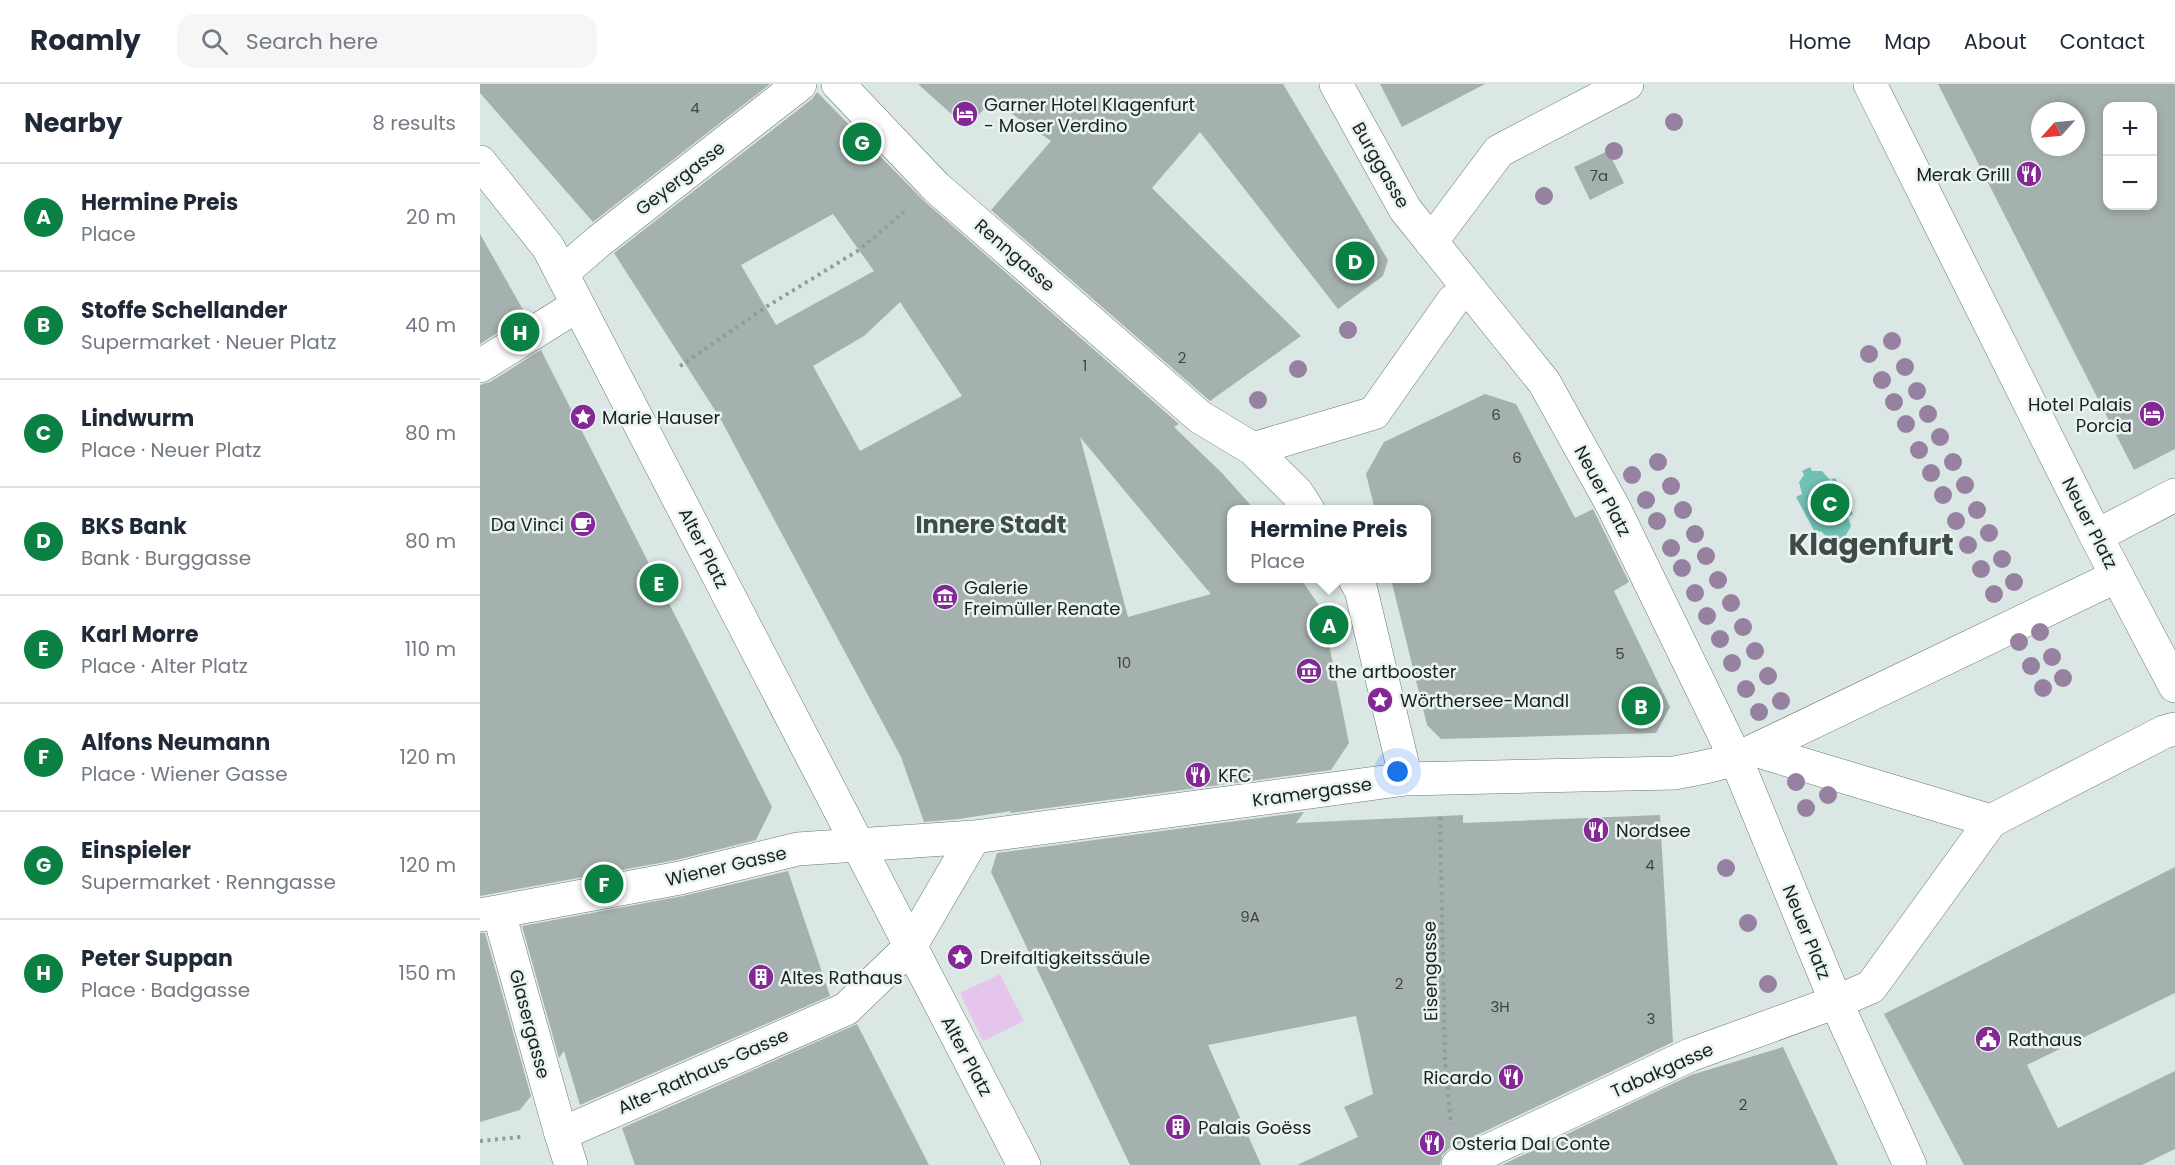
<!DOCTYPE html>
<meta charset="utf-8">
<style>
:root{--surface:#fff;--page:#f6f6f7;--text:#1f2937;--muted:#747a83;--line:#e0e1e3;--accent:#0b8043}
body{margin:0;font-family:Poppins,sans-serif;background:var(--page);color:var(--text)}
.controls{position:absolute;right:18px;top:18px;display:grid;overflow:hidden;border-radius:12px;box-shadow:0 3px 9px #0003}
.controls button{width:54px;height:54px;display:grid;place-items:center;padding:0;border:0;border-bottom:2px solid var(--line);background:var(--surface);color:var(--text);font:30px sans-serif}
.compass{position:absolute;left:1551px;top:18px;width:54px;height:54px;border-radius:50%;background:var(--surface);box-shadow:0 3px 9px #0003;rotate:243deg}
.you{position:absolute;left:918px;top:688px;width:21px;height:21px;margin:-15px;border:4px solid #fff;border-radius:50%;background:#1a73e8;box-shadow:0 0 0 9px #1a73e833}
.badge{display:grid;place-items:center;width:39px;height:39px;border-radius:50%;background:var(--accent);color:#fff;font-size:20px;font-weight:700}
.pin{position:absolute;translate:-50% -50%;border:3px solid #fff;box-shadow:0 2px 6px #0006}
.popup{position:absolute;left:747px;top:421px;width:204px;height:78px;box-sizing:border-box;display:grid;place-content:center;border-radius:12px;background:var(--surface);filter:drop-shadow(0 2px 4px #0005);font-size:20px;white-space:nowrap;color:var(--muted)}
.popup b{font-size:22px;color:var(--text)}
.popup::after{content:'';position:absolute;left:50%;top:100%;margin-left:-12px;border:12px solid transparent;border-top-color:var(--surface)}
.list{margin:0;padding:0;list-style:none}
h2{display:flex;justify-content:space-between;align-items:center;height:78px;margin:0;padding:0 24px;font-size:26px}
h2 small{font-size:20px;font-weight:400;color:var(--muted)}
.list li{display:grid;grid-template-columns:39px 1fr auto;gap:18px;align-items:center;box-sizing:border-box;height:108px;padding:0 24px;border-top:2px solid var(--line)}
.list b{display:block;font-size:22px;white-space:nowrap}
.list p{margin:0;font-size:20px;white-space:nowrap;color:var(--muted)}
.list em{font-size:20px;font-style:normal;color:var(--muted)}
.icon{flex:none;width:33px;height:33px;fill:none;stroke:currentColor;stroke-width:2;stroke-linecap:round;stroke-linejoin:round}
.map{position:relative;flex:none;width:1695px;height:1081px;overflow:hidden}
header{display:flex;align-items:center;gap:36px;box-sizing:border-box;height:84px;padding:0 30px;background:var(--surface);border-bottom:2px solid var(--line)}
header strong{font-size:28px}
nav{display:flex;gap:33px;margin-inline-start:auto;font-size:21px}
.search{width:420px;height:54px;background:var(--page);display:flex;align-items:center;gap:15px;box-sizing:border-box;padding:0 21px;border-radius:18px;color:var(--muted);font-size:22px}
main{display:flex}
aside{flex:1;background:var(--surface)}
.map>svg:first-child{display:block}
.green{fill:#e6c5ec}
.water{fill:#70c0b4}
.building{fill:#a5b1ae;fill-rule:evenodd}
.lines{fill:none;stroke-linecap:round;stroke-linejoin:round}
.pedestrian-casing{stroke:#6c7775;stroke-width:34}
.minor-casing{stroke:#6c7775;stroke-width:34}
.path{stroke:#939c9a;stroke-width:4;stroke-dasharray:3 4.5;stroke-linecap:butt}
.pedestrian{stroke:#fff;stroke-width:33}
.minor{stroke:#fff;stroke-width:33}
.tree{fill:#9781a1}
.labels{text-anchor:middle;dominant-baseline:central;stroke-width:5;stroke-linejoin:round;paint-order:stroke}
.number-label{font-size:15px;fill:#3e4443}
.poi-label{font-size:18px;fill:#1c201f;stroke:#e8f4f2;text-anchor:start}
.street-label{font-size:18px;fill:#1c201f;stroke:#e8f4f2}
.district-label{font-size:24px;font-weight:bold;fill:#404a49;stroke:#e8f4f2}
.town-label{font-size:30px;font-weight:bold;fill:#404a49;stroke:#e8f4f2}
</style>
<header>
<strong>Roamly</strong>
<div class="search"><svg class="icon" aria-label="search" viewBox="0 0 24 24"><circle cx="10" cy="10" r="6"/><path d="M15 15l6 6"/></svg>Search here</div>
<nav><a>Home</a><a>Map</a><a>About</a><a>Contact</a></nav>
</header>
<main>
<aside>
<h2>Nearby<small>8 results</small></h2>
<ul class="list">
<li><span class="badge">A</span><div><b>Hermine Preis</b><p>Place</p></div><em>20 m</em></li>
<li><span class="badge">B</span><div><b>Stoffe Schellander</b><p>Supermarket · Neuer Platz</p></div><em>40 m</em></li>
<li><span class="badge">C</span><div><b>Lindwurm</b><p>Place · Neuer Platz</p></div><em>80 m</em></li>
<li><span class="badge">D</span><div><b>BKS Bank</b><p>Bank · Burggasse</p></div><em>80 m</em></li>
<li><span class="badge">E</span><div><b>Karl Morre</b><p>Place · Alter Platz</p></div><em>110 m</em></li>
<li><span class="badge">F</span><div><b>Alfons Neumann</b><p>Place · Wiener Gasse</p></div><em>120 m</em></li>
<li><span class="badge">G</span><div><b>Einspieler</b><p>Supermarket · Renngasse</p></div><em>120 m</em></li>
<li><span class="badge">H</span><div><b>Peter Suppan</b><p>Place · Badgasse</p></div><em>150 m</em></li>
</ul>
</aside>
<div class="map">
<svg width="1695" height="1081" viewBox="0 0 1695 1081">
<rect width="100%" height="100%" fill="#dbe7e5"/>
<path class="green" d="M520 890 544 937 503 957 480 909Z"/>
<path class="water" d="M1330 383 1332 387H1342L1350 396 1355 394 1373 430 1368 433 1371 442 1366 451 1368 455 1359 460 1356 454 1348 455 1341 447 1336 450 1316 413 1322 410 1319 398 1324 391 1322 387Z"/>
<path class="building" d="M0 0H290L113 138 0 9Z
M438 0H803L908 176 903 192 858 225 720 48 672 104 821 252 730 317 511 126 571 57 512 16 487 44Z
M900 0H1005L922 43Z
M1458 0H1695V365L1654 386ZM1628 22H1672V122H1628ZM1560 27H1596V63H1560Z
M337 8 444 117 699 340 694 343 742 389 775 426H752V495H821L842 526 869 659 851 686 530 729 531 727 479 735 444 738 421 673 240 334 134 169 332 15ZM353 130 394 187 296 241 261 181ZM420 218 482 312 380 367 333 282 384 252ZM600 353 718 495 731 510 648 533Z
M1128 67 1144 99 1110 116 1094 83Z
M0 150 46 231 0 260Z
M61 266 292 723 276 756 196 776 0 812V301L10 298Z
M1005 310 1036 320 1095 434 1113 425 1117 433 1149 498 1134 507 1190 623 1176 649 961 655 947 641 911 495H946V426H895L886 390 904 358Z
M824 728 816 739 983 731V739L1180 731 1193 958 970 1064 962 1071 960 1081H817L878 1053 864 1023 893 1010 876 932 728 961 781 1081H650L511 788 517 769Z
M1695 783V909L1547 981 1578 1044 1695 987V1065L1662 1081H1484L1404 930Z
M308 787 350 912 100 1021 84 967 79 974 42 842 203 812Z
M0 849H5L51 1012 40 1026 0 1038Z
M377 940 449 1081H155L142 1044Z
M1303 963 1358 1081H1022L1211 991Z"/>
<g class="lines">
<g class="pedestrian-casing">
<path id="pedestrian" d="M358 0 456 103 720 333 773 365 817 409 828 426
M0 78 68 163 544 1081
M82 189 119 157 320 0
M0 282 98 221
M773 365 894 329 973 217
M874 494 881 506 926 695
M1275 666 1511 737
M19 829 81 1050 366 925 430 863 494 753
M0 831 200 794 318 765 494 753 926 695 1194 689C1222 684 1249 679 1275 666L1637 492
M978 1081 1210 971 1356 918 1391 903 1511 737 1684 648 1695 645"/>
</g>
<g class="minor-casing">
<path id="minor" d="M856 0 925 125 1064 298 1134 424 1256 675 1356 918 1430 1081
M1390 0 1616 452 1695 602
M951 158 1019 67 1147 0
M1616 452 1695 411
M81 1050 91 1081"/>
</g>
<path class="path" d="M200 282 286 223 379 166 424 128
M960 733 965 976 971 1041
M0 1057 41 1053"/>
<use href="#pedestrian" class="pedestrian"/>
<use href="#minor" class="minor"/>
</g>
<g class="tree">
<circle cx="1194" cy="38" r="9"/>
<circle cx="1134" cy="67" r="9"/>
<circle cx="1064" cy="112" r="9"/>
<circle cx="868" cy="246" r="9"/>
<circle cx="1412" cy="257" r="9"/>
<circle cx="1389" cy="270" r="9"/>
<circle cx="1425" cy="283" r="9"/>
<circle cx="818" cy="285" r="9"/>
<circle cx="1402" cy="296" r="9"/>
<circle cx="1437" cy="307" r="9"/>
<circle cx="778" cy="316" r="9"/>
<circle cx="1414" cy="318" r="9"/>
<circle cx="1448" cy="330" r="9"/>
<circle cx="1426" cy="340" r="9"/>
<circle cx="1460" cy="353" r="9"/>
<circle cx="1439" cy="366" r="9"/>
<circle cx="1178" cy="378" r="9"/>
<circle cx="1473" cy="378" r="9"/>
<circle cx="1451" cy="389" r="9"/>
<circle cx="1152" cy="391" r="9"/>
<circle cx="1485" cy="401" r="9"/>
<circle cx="1191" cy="402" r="9"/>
<circle cx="1463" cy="411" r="9"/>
<circle cx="1166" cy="416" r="9"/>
<circle cx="1203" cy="426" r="9"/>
<circle cx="1497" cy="426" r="9"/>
<circle cx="1177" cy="437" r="9"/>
<circle cx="1476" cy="437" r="9"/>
<circle cx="1509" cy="449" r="9"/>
<circle cx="1215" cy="450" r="9"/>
<circle cx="1488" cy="461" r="9"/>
<circle cx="1191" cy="464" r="9"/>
<circle cx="1226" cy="472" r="9"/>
<circle cx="1522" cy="475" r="9"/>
<circle cx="1202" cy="484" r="9"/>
<circle cx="1501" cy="485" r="9"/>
<circle cx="1238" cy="496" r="9"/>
<circle cx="1534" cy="498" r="9"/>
<circle cx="1215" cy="509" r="9"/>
<circle cx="1514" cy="510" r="9"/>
<circle cx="1251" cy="519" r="9"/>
<circle cx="1227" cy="532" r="9"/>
<circle cx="1263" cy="543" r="9"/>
<circle cx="1560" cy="548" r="9"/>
<circle cx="1240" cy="555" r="9"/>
<circle cx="1539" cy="558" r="9"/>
<circle cx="1275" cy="567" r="9"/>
<circle cx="1572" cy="573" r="9"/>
<circle cx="1252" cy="579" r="9"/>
<circle cx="1551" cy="582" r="9"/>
<circle cx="1288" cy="592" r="9"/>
<circle cx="1583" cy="594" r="9"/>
<circle cx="1563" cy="604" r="9"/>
<circle cx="1266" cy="605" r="9"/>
<circle cx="1301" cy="617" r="9"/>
<circle cx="1279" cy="628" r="9"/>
<circle cx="1316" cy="698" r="9"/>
<circle cx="1348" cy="711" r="9"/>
<circle cx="1326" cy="724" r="9"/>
<circle cx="1246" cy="784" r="9"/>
<circle cx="1268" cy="839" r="9"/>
<circle cx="1288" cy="900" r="9"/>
</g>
<defs>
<g id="hotel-disc" transform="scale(1.35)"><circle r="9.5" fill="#832894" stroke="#e8f4f2"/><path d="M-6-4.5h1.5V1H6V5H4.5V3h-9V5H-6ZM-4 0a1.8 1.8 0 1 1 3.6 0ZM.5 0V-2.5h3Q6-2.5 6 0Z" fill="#fff"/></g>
<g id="restaurant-disc" transform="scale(1.35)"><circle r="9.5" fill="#832894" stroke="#e8f4f2"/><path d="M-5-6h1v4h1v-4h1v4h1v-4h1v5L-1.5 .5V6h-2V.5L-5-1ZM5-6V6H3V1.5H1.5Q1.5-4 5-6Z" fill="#fff"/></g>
<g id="sight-disc" transform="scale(1.35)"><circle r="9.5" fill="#832894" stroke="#e8f4f2"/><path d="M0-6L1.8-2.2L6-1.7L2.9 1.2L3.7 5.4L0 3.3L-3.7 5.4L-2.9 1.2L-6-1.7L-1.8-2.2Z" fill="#fff"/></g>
<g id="cafe-disc" transform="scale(1.35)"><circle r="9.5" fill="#832894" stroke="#e8f4f2"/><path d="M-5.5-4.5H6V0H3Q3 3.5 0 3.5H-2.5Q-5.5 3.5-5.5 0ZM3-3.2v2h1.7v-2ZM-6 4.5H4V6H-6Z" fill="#fff"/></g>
<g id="museum-disc" transform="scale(1.35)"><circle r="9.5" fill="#832894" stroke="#e8f4f2"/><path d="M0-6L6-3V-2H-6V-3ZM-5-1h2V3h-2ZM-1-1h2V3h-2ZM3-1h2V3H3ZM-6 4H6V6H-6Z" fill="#fff"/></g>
<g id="building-disc" transform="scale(1.35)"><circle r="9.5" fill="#832894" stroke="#e8f4f2"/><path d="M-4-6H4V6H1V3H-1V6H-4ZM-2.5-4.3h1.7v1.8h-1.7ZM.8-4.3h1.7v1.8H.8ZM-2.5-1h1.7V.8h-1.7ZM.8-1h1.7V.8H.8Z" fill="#fff"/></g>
<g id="civic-disc" transform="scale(1.35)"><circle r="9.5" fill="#832894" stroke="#e8f4f2"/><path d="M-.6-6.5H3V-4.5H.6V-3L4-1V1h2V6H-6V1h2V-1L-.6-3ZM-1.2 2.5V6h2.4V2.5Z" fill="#fff"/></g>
</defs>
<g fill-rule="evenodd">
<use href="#hotel-disc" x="485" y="30"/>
<use href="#restaurant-disc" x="1549" y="90"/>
<use href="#hotel-disc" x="1672" y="330"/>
<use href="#sight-disc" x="103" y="333"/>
<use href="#cafe-disc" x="103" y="440"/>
<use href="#museum-disc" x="465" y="513"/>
<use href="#museum-disc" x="829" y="587"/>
<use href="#sight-disc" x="900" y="616"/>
<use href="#restaurant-disc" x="718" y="691"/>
<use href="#restaurant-disc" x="1116" y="746"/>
<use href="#sight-disc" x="480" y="873"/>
<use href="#building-disc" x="281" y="893"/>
<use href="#civic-disc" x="1508" y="955"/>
<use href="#restaurant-disc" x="1031" y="993"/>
<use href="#building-disc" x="698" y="1043"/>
<use href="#restaurant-disc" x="952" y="1059"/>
</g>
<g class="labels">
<g class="number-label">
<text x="215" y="23">4</text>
<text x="1119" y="91">7a</text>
<text x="702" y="273">2</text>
<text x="605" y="281">1</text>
<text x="1016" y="330">6</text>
<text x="1037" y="373">6</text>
<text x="1140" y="569">5</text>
<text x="644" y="578">10</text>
<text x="1170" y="780">4</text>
<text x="770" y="832">9A</text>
<text x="919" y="899">2</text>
<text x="1020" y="922">3H</text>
<text x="1171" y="934">3</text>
<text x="1263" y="1020">2</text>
</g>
<g class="poi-label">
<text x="504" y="20">Garner Hotel Klagenfurt<tspan x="504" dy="21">- Moser Verdino</tspan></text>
<text x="1530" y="90" text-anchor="end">Merak Grill</text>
<text x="1652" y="320" text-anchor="end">Hotel Palais<tspan x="1652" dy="21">Porcia</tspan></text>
<text x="122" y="333">Marie Hauser</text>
<text x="84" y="440" text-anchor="end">Da Vinci</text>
<text x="484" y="503">Galerie<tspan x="484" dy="21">Freimüller Renate</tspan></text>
<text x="848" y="587">the artbooster</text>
<text x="920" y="616">Wörthersee-Mandl</text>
<text x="738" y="691">KFC</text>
<text x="1136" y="746">Nordsee</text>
<text x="500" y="873">Dreifaltigkeitssäule</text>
<text x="300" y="893">Altes Rathaus</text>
<text x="1528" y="955">Rathaus</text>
<text x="1012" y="993" text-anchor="end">Ricardo</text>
<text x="718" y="1043">Palais Goëss</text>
<text x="972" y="1059">Osteria Dal Conte</text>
</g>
<g class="street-label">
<text transform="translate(901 81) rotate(60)">Burggasse</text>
<text transform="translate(200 94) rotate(-38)">Geyergasse</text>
<text transform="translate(535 171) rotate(41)">Renngasse</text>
<text transform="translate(1123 407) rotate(62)">Neuer Platz</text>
<text transform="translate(1610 439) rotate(63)">Neuer Platz</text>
<text transform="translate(224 464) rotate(63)">Alter Platz</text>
<text transform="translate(832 708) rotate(-8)">Kramergasse</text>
<text transform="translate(246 782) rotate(-13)">Wiener Gasse</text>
<text transform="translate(1327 848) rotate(68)">Neuer Platz</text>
<text transform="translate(950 887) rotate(-91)">Eisengasse</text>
<text transform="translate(50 940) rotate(75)">Glasergasse</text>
<text transform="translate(487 972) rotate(62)">Alter Platz</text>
<text transform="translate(1182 986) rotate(-24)">Tabakgasse</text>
<text transform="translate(223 987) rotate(-24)">Alte-Rathaus-Gasse</text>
</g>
<g class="district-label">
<text x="511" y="440">Innere Stadt</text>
</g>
<g class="town-label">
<text x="1391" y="460">Klagenfurt</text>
</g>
</g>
</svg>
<div class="controls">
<button>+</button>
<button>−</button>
</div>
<svg class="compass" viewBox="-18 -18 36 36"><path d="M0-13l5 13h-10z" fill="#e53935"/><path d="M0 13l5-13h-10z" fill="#747a83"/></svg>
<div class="you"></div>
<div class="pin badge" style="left:849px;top:541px">A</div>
<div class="popup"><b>Hermine Preis</b>Place</div>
<div class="pin badge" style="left:1161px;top:622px">B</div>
<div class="pin badge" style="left:1350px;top:419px">C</div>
<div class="pin badge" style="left:875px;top:177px">D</div>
<div class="pin badge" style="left:179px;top:499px">E</div>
<div class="pin badge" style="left:124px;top:800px">F</div>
<div class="pin badge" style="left:382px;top:58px">G</div>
<div class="pin badge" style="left:40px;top:248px">H</div>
</div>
</main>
